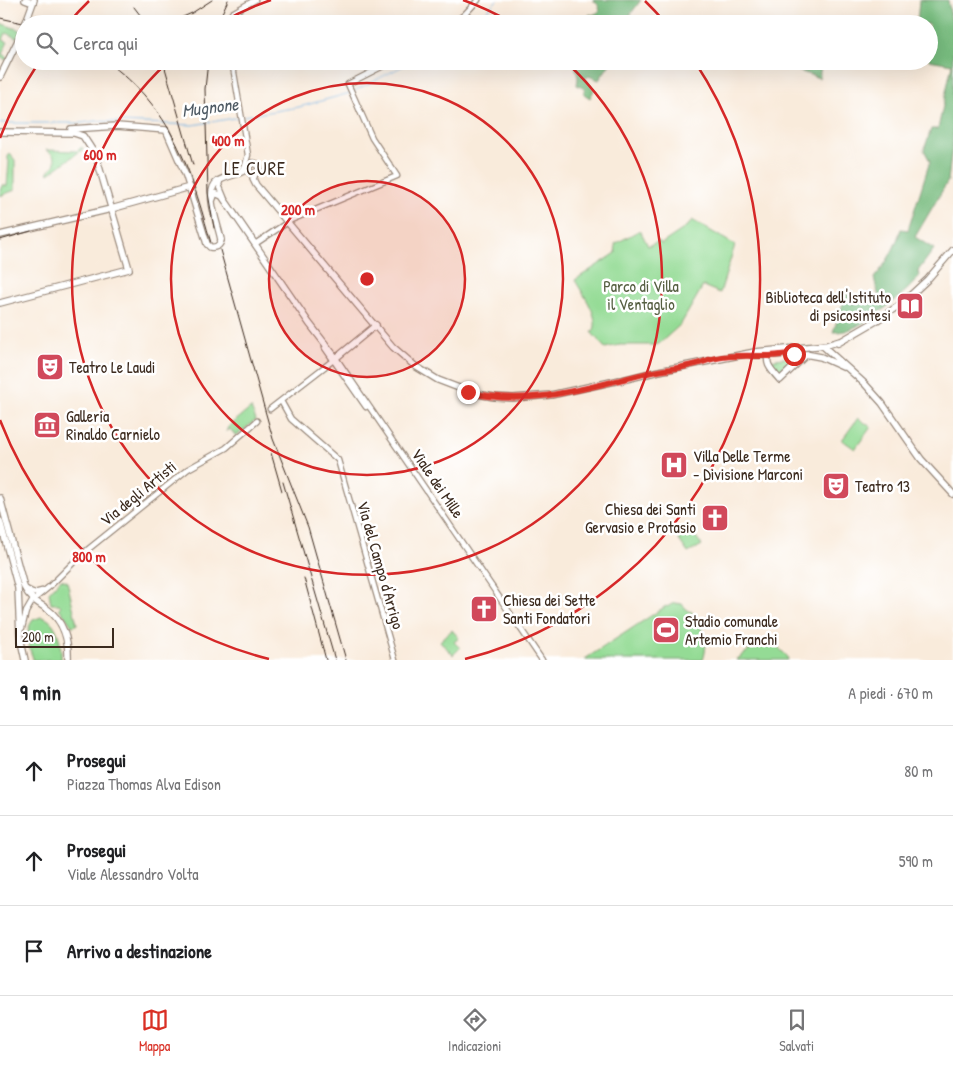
<!DOCTYPE html>
<html lang="it">
<meta charset="utf-8">
<style>
:root{--surface:#fff;--page:#f2f2f2;--text:#202124;--muted:#757577;--line:#e0e0e0;--accent:#d93025}
body{margin:0;font-family:"Patrick Hand",sans-serif;background:var(--page);color:var(--text)}
.scale{position:absolute;left:15px;bottom:12px;width:99px;box-sizing:border-box;padding-left:5px;border:2px solid #3b2a1e;border-top:0;font-size:14px;line-height:18px;white-space:nowrap;color:#3b2a1e;-webkit-text-stroke:4px #fff;paint-order:stroke}
.stop{position:absolute;width:15px;height:15px;margin:-11px;border:4px solid #d93025;border-radius:50%;background:#fff}
.stop.end{background:#d93025;border-color:#fff;box-shadow:0 1px 5px #0008}
.list{margin:0;padding:0;list-style:none}
h2{display:flex;justify-content:space-between;align-items:center;height:65px;margin:0;padding:0 20px;font-size:21px}
h2 small{font-size:16px;font-weight:400;color:var(--muted)}
.list li{display:grid;grid-template-columns:32px 1fr auto;gap:15px;align-items:center;box-sizing:border-box;height:90px;padding:0 20px;border-top:1px solid var(--line)}
.list b{display:block;font-size:19px;white-space:nowrap}
.list p{margin:0;font-size:16px;white-space:nowrap;color:var(--muted)}
.list em{font-size:16px;font-style:normal;color:var(--muted)}
.icon{flex:none;width:28px;height:28px;fill:none;stroke:currentColor;stroke-width:2;stroke-linecap:round;stroke-linejoin:round}
.map{position:relative;flex:none;width:953px;height:660px;overflow:hidden}
.search{position:absolute;background:var(--surface);box-shadow:0 5px 20px #0002;left:15px;right:15px;top:15px;height:55px;display:flex;align-items:center;gap:12px;box-sizing:border-box;padding:0 18px;border-radius:28px;color:var(--muted);font-size:19px}
.sheet{height:335px;background:var(--surface)}
nav{display:flex;justify-content:space-around;align-items:center;box-sizing:border-box;height:70px;border-top:1px solid var(--line);background:var(--surface);font-size:14px;color:var(--muted)}
nav a{display:grid;justify-items:center;gap:2px}
nav .on{color:var(--accent)}
.map>svg:first-child{display:block}
.green{fill:#94db95;stroke:#68825a}
.forest{fill:#77bb7e;stroke:#59724e}
.lines{fill:none;stroke-linecap:round;stroke-linejoin:round}
.stream{stroke:#70b2e5;stroke-width:1}
.minor-casing{stroke:#9a8a7c;stroke-width:7}
.major-casing{stroke:#9a8a7c;stroke-width:8}
.minor{stroke:#fff;stroke-width:4.5}
.major{stroke:#fff;stroke-width:5.5}
.tram{stroke:#3b2a1e;stroke-width:1}
.rail{stroke:#3b2a1e;stroke-width:1}
.major-bridge-casing{stroke:#9a8a7c;stroke-width:8;stroke-linecap:butt}
.major-bridge{stroke:#fff;stroke-width:5.5}
.route{stroke:#d93025;stroke-width:6}
.ring{fill:none;stroke:#d62828;stroke-width:2.5}
.labels{text-anchor:middle;dominant-baseline:central;stroke-width:5;stroke-linejoin:round;paint-order:stroke}
.park-label{font-size:16px;fill:#565f42;stroke:#fff}
.poi-label{font-size:16px;fill:#3b2a1e;stroke:#fff;text-anchor:start}
.street-label{font-size:16px;fill:#3b2a1e;stroke:#fff}
.water-label{font-size:18px;font-style:italic;fill:#4e5a64;stroke:#fff}
.neighbourhood-label{font-size:18px;letter-spacing:1px;fill:#3b2a1e;stroke:#fff}
.centre{fill:#d62828;stroke:#fff;stroke-width:2.5}
.ring-label{font-size:15px;text-anchor:middle;font-weight:bold;fill:#d62828;stroke:#fff;stroke-width:5;stroke-linejoin:round;paint-order:stroke}
</style>
<div class="map">
<svg width="953" height="660" viewBox="0 0 953 660">
<rect width="100%" height="100%" fill="#fff"/>
<filter id="ink" filterUnits="userSpaceOnUse"><feTurbulence type="fractalNoise" baseFrequency=".02" numOctaves="2"/><feDisplacementMap in="SourceGraphic" scale="10" xChannelSelector="R" yChannelSelector="G"/><feConvolveMatrix kernelMatrix="1 2 1 2 8 2 1 2 1" color-interpolation-filters="sRGB"/></filter>
<filter id="wash" filterUnits="userSpaceOnUse"><feTurbulence type="fractalNoise" baseFrequency=".0096" numOctaves="4" result="noise"/><feDisplacementMap in="SourceGraphic" scale="20" xChannelSelector="R" yChannelSelector="G"/><feGaussianBlur stdDeviation="1.12" result="paint"/><feColorMatrix in="noise" values="0 0 0 0 0 0 0 0 0 0 0 0 0 0 0 0 0 1.4 0 .05"/><feComposite in="paint" operator="in"/></filter>
<g filter="url(#wash)">
<rect width="100%" height="100%" fill="#f9ebdb"/>
<path class="green" d="M0 23 20 30 17 38 6 33 3 40 8 42 2 54 7 57 6 60 0 57Z
M82 147 83 149 49 174 47 172C59 164 57 155 46 150L77 151Z
M10 154 15 160V190L0 196V190L3 184 7 186 9 161 8 160V156Z
M692 220 735 245 720 293 703 286 681 324 660 343 656 345H620L605 348 592 333C603 320 582 293 575 280L616 253 615 244 640 230 648 246 659 241 661 244 685 228 686 226H688Z
M789 357 795 361 782 374H778L771 365 770 360Z
M251 408 256 420 236 436 230 429 226 432 228 427Z
M858 418 871 427 855 449 842 440Z
M689 528 702 545 688 553 677 537Z
M61 579 67 581 77 624 74 626H72L59 608 61 606 59 604H51L49 592Z
M674 603 682 604 689 612 691 611C702 628 710 640 703 660H586L585 659 666 606 667 607Z
M41 617C58 619 62 646 61 660H33V658C28 646 24 631 33 620Z
M452 630 459 638 454 642 460 648 453 655 440 641Z
M761 641H772L787 656 788 660H736Z"/>
<path class="forest" d="M593 0H641L623 24H583L590 14 592 15 597 13 600 10 598 5Z
M919 0H948L953 29V139L948 181 915 237 934 249 918 271 920 275C910 291 866 325 848 330 843 332 838 332 833 332L847 292 852 304 879 297 874 278C887 263 895 248 901 229L908 230 930 161 924 150 931 129H938L952 64 929 60V24H917Z
M574 61H612L599 80 589 76 585 78 594 90 590 98 584 94 585 89 577 85 578 78Z
M801 61H822L819 78 799 71Z"/>
<g class="lines">
<path class="stream" d="M475 24 497 0
M354 91 413 61
M244 116 299 107 350 93
M0 123H82L95 121 193 125 240 117"/>
</g>
</g>
<g filter="url(#ink)">
<g class="lines">
<g class="minor-casing">
<path id="minor" d="M227 24 232 13 255 0
M452 24 465 14 478 0
M232 61 248 155 245 166 240 171
M220 181 219 185 224 197
M255 244 291 220 397 176 372 138 348 84 393 61
M325 348 366 407
M281 401 291 419 338 460 395 660
M270 409 336 358 542 660
M26 589 34 593 42 591
M22 628 26 612 33 600 49 587 81 555 188 469 226 448 257 421"/>
</g>
<g class="major-casing">
<path id="major" d="M25 0 33 3
M26 22 34 0
M0 77 24 28
M71 129 117 126 166 130 186 176 207 244
M0 132 74 133 83 136 96 156 129 269 0 303
M255 174 253 179 256 185 393 347 415 366 438 380 472 393 494 397 513 398 551 395 620 380
M212 201 215 193 222 196 309 323 336 358 376 325
M0 235 111 209 190 187
M221 240C219 226 203 191 218 181 226 176 241 174 247 169 249 167 250 165 252 163L257 164 259 168 258 172 254 174 250 173 248 168
M838 343 876 321 901 304 927 280 953 250
M823 346 865 384 882 403 921 459 953 494
M769 353C764 365 773 371 780 380L807 354
M752 355 805 354 821 357 843 367
M618 381 659 371 755 352 827 345 840 341
M0 498 24 587C29 597 36 602 46 608 63 620 69 640 68 660
M0 521 18 588 20 637 25 660"/>
</g>
<use href="#minor" class="minor"/>
<use href="#major" class="major"/>
<path class="tram" d="M0 240 31 231"/>
<path class="rail" d="M134 7 147 24
M0 18 23 23
M167 24 192 13 212 0
M217 24 228 0
M106 61C173 109 190 168 211 243
M163 61 193 165
M208 61 205 89 208 193 214 228
M220 250 273 439 308 527 346 660
M271 453 282 491
M283 482 335 660
M304 578 326 660"/>
<g class="major-bridge-casing">
<path id="major-bridge" d="M25 24 26 22
M207 244 210 247C215 248 220 246 221 240"/>
</g>
<use href="#major-bridge" class="major-bridge"/>
</g>
</g>
<g class="lines" filter="url(#ink)">
<path class="route" d="M468 392C528 408 590 387 648 373 666 369 686 368 703 362 723 354 746 356 767 356 776 356 785 354 794 354"/>
</g>
<circle cx="367" cy="279" r="98" fill="#d62828" fill-opacity=".12"/>
<g class="ring">
<circle cx="367" cy="279" r="98"/>
<circle cx="367" cy="279" r="196"/>
<path d="M219 24A295 295 0 0 1 271 0M463 0A295 295 0 0 1 514 24M566 62A295 295 0 1 1 168 62"/>
<path d="M269 659A393 393 0 0 1 0 420M0 138A393 393 0 0 1 39 62M70 21A393 393 0 0 1 89 1M645 1A393 393 0 0 1 664 21M695 62A393 393 0 0 1 465 659"/>
</g>
<defs>
<g id="library-square" transform="scale(1.4375)"><rect x="-9" y="-9" width="18" height="18" rx="4" fill="#d1495b" stroke="#fff"/><path d="M-6-4Q-3-5.5-.7-3.5V5Q-3 3-6 4ZM6-4Q3-5.5 .7-3.5V5Q3 3 6 4Z" fill="#fff"/></g>
<g id="theatre-square" transform="scale(1.4375)"><rect x="-9" y="-9" width="18" height="18" rx="4" fill="#d1495b" stroke="#fff"/><path d="M-5-5.5Q0-4 5-5.5V0Q5 5 0 6Q-5 5-5 0ZM-3.3-2.5H-1v1.5H-3.3ZM1-2.5H3.3v1.5H1ZM-2.8 1Q0 5.5 2.8 1Z" fill="#fff"/></g>
<g id="museum-square" transform="scale(1.4375)"><rect x="-9" y="-9" width="18" height="18" rx="4" fill="#d1495b" stroke="#fff"/><path d="M0-6L6-3V-2H-6V-3ZM-5-1h2V3h-2ZM-1-1h2V3h-2ZM3-1h2V3H3ZM-6 4H6V6H-6Z" fill="#fff"/></g>
<g id="hospital-square" transform="scale(1.4375)"><rect x="-9" y="-9" width="18" height="18" rx="4" fill="#d1495b" stroke="#fff"/><path d="M-5-5h3v3.5h4V-5h3V5h-3V1.5h-4V5h-3Z" fill="#fff"/></g>
<g id="church-square" transform="scale(1.4375)"><rect x="-9" y="-9" width="18" height="18" rx="4" fill="#d1495b" stroke="#fff"/><path d="M-1.2-6h2.4v3.5h3.3v2.4h-3.3V6h-2.4V-.1h-3.3v-2.4h3.3Z" fill="#fff"/></g>
<g id="stadium-square" transform="scale(1.4375)"><rect x="-9" y="-9" width="18" height="18" rx="4" fill="#d1495b" stroke="#fff"/><path d="M0-5a6.5 5 0 1 0 0 10a6.5 5 0 1 0 0-10ZM-3.5-1.8h7v3.6h-7Z" fill="#fff"/></g>
</defs>
<g fill-rule="evenodd">
<use href="#library-square" x="910" y="306"/>
<use href="#theatre-square" x="50" y="367"/>
<use href="#museum-square" x="47" y="425"/>
<use href="#hospital-square" x="674" y="465"/>
<use href="#theatre-square" x="836" y="486"/>
<use href="#church-square" x="715" y="518"/>
<use href="#church-square" x="484" y="609"/>
<use href="#stadium-square" x="666" y="630"/>
</g>
<g class="labels">
<g class="park-label">
<text x="641" y="286">Parco di Villa<tspan x="641" dy="18">il Ventaglio</tspan></text>
</g>
<g class="poi-label">
<text x="891" y="297" text-anchor="end">Biblioteca dell'Istituto<tspan x="891" dy="18">di psicosintesi</tspan></text>
<text x="69" y="367">Teatro Le Laudi</text>
<text x="66" y="416">Galleria<tspan x="66" dy="18">Rinaldo Carnielo</tspan></text>
<text x="693" y="456">Villa Delle Terme<tspan x="693" dy="18">- Divisione Marconi</tspan></text>
<text x="855" y="486">Teatro 13</text>
<text x="696" y="509" text-anchor="end">Chiesa dei Santi<tspan x="696" dy="18">Gervasio e Protasio</tspan></text>
<text x="503" y="600">Chiesa dei Sette<tspan x="503" dy="18">Santi Fondatori</tspan></text>
<text x="685" y="621">Stadio comunale<tspan x="685" dy="18">Artemio Franchi</tspan></text>
</g>
<g class="street-label">
<text transform="translate(438 483) rotate(56)">Viale dei Mille</text>
<text transform="translate(138 493) rotate(-39)">Via degli Artisti</text>
<text transform="translate(381 565) rotate(74)">Via del Campo d'Arrigo</text>
</g>
<g class="water-label">
<text transform="translate(210 107) rotate(-7)">Mugnone</text>
</g>
<g class="neighbourhood-label">
<text x="255" y="168">LE CURE</text>
</g>
</g>
<circle cx="367" cy="279" r="8" class="centre"/>
<g class="ring-label">
<text x="228" y="146">400 m</text>
<text x="100" y="160">600 m</text>
<text x="298" y="215">200 m</text>
<text x="89" y="562">800 m</text>
</g>
</svg>
<div class="scale">200 m</div>
<div class="stop" style="left:794px;top:354px"></div>
<div class="stop end" style="left:468px;top:392px"></div>
<div class="search"><svg class="icon" aria-label="search" viewBox="0 0 24 24"><circle cx="10" cy="10" r="6"/><path d="M15 15l6 6"/></svg>Cerca qui</div>
</div>
<section class="sheet">
<h2>9 min<small>A piedi · 670 m</small></h2>
<ul class="list">
<li><svg class="icon" aria-label="ahead" viewBox="0 0 24 24"><path d="M12 20V5M6 11l6-6 6 6"/></svg><div><b>Prosegui</b><p>Piazza Thomas Alva Edison</p></div><em>80 m</em></li>
<li><svg class="icon" aria-label="ahead" viewBox="0 0 24 24"><path d="M12 20V5M6 11l6-6 6 6"/></svg><div><b>Prosegui</b><p>Viale Alessandro Volta</p></div><em>590 m</em></li>
<li><svg class="icon" aria-label="arrive" viewBox="0 0 24 24"><path d="M6 21V4h12l-3 4 3 4H6"/></svg><div><b>Arrivo a destinazione</b></div></li>
</ul>
</section>
<nav>
<a class="on"><svg class="icon" aria-label="map" viewBox="0 0 24 24"><path d="M3 6l6-2 6 2 6-2v14l-6 2-6-2-6 2zM9 4v14M15 6v14"/></svg>Mappa</a>
<a><svg class="icon" aria-label="directions" viewBox="0 0 24 24"><path d="M12 3l9 9-9 9-9-9zM9 14v-3h6M13 9l2 2-2 2"/></svg>Indicazioni</a>
<a><svg class="icon" aria-label="saved" viewBox="0 0 24 24"><path d="M7 4h10v16l-5-4-5 4z"/></svg>Salvati</a>
</nav>
